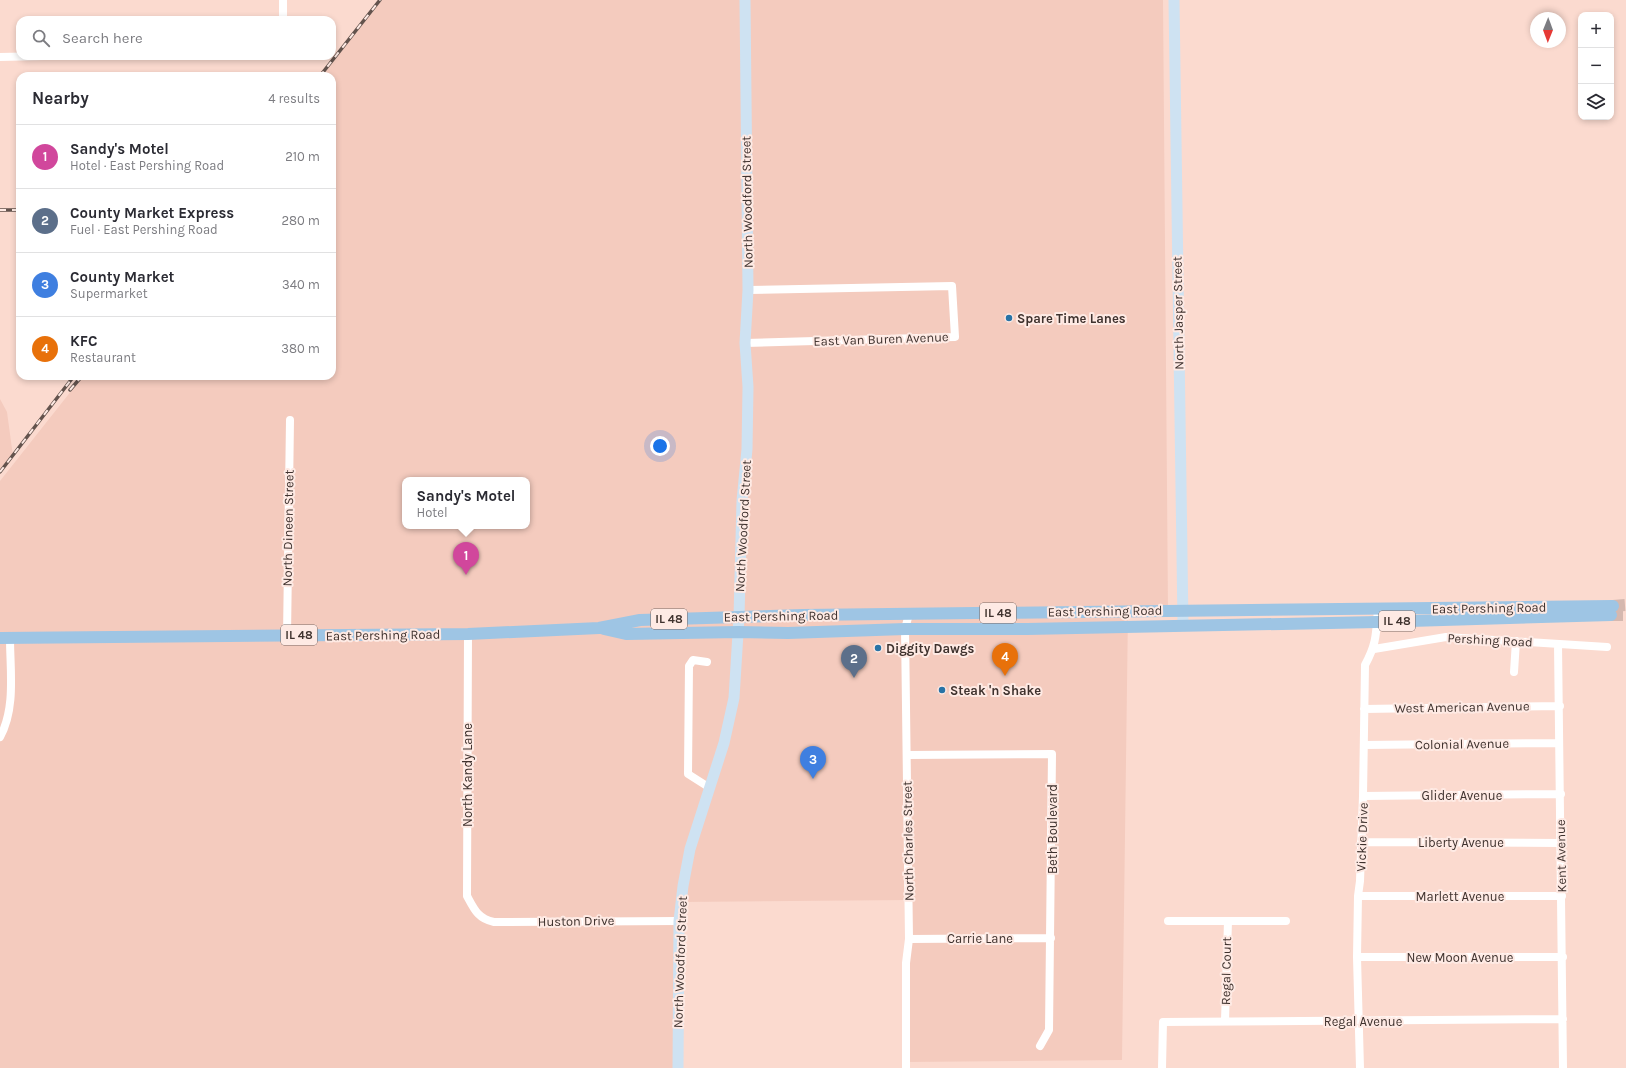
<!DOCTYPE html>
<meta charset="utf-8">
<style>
:root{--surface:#fff;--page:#f2f2f3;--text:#2b2b33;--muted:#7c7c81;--line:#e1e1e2;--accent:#2873a6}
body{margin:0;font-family:Karla,sans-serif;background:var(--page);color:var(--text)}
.controls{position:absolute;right:12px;top:12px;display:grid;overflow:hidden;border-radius:8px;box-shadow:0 2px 6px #0003}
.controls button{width:36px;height:36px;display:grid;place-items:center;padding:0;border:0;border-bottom:1px solid var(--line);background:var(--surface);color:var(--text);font:20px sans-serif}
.compass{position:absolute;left:1530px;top:12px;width:36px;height:36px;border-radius:50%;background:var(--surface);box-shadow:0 2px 6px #0003;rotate:181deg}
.you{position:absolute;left:660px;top:446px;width:14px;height:14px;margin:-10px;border:3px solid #fff;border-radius:50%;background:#1a73e8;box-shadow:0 0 0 6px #1a73e833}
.badge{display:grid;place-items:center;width:26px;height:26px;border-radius:50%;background:var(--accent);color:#fff;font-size:13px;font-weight:700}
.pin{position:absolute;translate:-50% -33px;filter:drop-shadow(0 1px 2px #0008)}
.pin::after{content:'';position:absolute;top:21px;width:14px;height:12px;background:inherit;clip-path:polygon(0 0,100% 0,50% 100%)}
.popup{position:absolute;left:402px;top:477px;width:128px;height:52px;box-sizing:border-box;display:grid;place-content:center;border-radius:8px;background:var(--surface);filter:drop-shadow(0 1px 3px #0005);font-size:13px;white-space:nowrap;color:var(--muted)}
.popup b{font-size:15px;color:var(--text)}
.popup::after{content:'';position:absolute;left:50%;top:100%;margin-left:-8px;border:8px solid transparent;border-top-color:var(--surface)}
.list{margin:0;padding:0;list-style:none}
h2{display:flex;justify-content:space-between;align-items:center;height:52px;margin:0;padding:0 16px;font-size:17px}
h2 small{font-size:13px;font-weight:400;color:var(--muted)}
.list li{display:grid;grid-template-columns:26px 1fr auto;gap:12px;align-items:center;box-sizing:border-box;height:64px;padding:0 16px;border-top:1px solid var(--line)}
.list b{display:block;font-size:15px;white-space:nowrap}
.list p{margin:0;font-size:13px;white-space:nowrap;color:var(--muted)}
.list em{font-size:13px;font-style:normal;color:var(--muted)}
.icon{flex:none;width:22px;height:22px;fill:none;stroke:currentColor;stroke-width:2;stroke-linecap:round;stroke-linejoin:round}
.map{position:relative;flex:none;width:1626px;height:1068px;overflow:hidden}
.search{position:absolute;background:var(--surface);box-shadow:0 2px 6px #0003;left:16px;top:16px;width:320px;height:44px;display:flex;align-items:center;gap:10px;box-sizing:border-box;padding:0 14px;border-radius:12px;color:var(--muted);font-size:15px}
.panel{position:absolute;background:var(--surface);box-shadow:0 2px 6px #0003;left:16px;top:72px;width:320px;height:308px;border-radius:12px}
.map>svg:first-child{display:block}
.built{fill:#f4cbbe;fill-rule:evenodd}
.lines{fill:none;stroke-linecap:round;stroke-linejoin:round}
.primary-tunnel{stroke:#d5b8af;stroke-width:12;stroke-dasharray:12 6;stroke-linecap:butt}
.street{stroke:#fff;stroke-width:8}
.secondary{stroke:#cee2f2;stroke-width:11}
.primary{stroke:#9ec5e4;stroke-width:12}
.rail-casing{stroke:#63534d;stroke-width:3.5}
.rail{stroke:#feeae4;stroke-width:2;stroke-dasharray:6;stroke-linecap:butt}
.poi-dot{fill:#2873a6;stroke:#feeae4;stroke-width:1.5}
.labels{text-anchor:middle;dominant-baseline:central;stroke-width:4;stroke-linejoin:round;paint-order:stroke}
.shield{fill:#feeae4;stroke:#786965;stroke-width:1}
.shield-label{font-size:12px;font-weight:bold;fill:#3f322e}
.street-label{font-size:13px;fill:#3f322e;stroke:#feeae4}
.poi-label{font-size:13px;font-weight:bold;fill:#3f322e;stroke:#feeae4;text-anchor:start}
</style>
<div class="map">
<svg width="1626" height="1068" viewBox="0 0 1626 1068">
<rect width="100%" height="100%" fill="#fbdacf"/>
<path class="built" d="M382 0H1163L1168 611H1128L1122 1060 906 1062 908 900 681 902 678 1068H0V481L83 376H332V76H321ZM405 480H527V526H405Z
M0 399 7 412 13 456 0 472Z"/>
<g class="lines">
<path class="primary-tunnel" d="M1613 606 1626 605
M1611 615H1626"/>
<path class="street" d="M283 20V0
M0 57 45 56
M745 343 955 337 952 286 748 290
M468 634 467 896C474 909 478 919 494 922L679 921
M287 636 290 420
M1558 644 1563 1068
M1374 649 1446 637 1607 647
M707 662 693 660 689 666 688 774 710 788
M1514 672 1516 641
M1364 709 1560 706
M0 737C16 708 10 670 10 638
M1364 745 1559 743
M907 755 1052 754 1049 1030 1040 1046
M1363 796 1561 794
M1361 842 1560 843
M1358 896H1562
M1168 921H1286
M909 939 1051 938
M1357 957H1563
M1225 1021 1228 921
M906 1068V963L909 939 905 629 909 614
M1162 1068 1163 1022 1563 1019
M1360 1068 1357 957 1358 896 1360 881 1363 796 1365 665C1377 643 1376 633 1378 609"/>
<path class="secondary" d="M1174 0 1183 625
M678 1068 679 921 683 886 690 849 724 743 734 698 739 617 742 501 747 449 748 387 745 343 748 290 745 0"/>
<path class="primary" d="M604 629 626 634 738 632 788 633 905 629H1027L1377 622 1611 615
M0 638 468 634 599 628 640 620 803 615 1613 606"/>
<g class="rail-casing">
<path id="rail" d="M320 76 380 0
M0 210H20
M70 390 82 376
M0 472 74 376"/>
</g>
<use href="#rail" class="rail"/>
</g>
<g class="poi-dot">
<circle cx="1009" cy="318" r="4"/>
<circle cx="878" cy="648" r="4"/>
<circle cx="942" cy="690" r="4"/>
</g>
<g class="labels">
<g class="shield">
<rect x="980" y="603" width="36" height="20" rx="3"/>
<rect x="651" y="609" width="36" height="20" rx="3"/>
<rect x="1379" y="611" width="36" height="20" rx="3"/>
<rect x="281" y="625" width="36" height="20" rx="3"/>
</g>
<g class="shield-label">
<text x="998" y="613">IL 48</text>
<text x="669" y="619">IL 48</text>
<text x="1397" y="621">IL 48</text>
<text x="299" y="635">IL 48</text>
</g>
<g class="street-label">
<text transform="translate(747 202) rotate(-91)">North Woodford Street</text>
<text transform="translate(1178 313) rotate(-91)">North Jasper Street</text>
<text transform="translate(881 339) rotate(-2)">East Van Buren Avenue</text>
<text transform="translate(743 526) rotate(-87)">North Woodford Street</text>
<text transform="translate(288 528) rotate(-89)">North Dineen Street</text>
<text transform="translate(1489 608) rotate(-1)">East Pershing Road</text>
<text transform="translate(1105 611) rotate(-1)">East Pershing Road</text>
<text transform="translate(781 616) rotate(-1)">East Pershing Road</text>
<text transform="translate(383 635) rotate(-1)">East Pershing Road</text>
<text transform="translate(1490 640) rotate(3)">Pershing Road</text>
<text transform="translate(1462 707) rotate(-1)">West American Avenue</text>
<text transform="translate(1462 744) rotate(-1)">Colonial Avenue</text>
<text transform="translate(467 775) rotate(-90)">North Kandy Lane</text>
<text x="1462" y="795">Glider Avenue</text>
<text transform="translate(1052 829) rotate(-90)">Beth Boulevard</text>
<text transform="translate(1362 837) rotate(-88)">Vickie Drive</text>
<text transform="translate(908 841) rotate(-91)">North Charles Street</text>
<text x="1461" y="842">Liberty Avenue</text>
<text transform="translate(1561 856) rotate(-91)">Kent Avenue</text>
<text x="1460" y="896">Marlett Avenue</text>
<text transform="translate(576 921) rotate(-1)">Huston Drive</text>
<text x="980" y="938">Carrie Lane</text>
<text x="1460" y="957">New Moon Avenue</text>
<text transform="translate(680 962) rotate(-88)">North Woodford Street</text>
<text transform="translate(1226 971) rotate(-89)">Regal Court</text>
<text x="1363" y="1021">Regal Avenue</text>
</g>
<g class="poi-label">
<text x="1017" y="318">Spare Time Lanes</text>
<text x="886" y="648">Diggity Dawgs</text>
<text x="950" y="690">Steak 'n Shake</text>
</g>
</g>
</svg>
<div class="controls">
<button>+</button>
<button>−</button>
<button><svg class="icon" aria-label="layers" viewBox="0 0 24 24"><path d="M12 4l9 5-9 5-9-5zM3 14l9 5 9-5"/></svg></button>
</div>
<svg class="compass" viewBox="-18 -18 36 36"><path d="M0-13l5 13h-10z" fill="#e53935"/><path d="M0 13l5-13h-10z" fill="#7c7c81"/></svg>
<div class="you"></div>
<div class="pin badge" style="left:466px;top:575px;background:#d1479c">1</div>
<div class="popup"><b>Sandy's Motel</b>Hotel</div>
<div class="pin badge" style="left:854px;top:678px;background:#5c6f8a">2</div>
<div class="pin badge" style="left:813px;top:779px;background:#3f7fe0">3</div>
<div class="pin badge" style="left:1005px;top:676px;background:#e8710a">4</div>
<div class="search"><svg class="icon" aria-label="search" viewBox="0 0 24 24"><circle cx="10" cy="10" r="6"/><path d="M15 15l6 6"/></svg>Search here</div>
<section class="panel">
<h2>Nearby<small>4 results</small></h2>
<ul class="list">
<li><span class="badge" style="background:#d1479c">1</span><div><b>Sandy's Motel</b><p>Hotel · East Pershing Road</p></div><em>210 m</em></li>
<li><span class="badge" style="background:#5c6f8a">2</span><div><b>County Market Express</b><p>Fuel · East Pershing Road</p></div><em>280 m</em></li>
<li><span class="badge" style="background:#3f7fe0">3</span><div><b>County Market</b><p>Supermarket</p></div><em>340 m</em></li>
<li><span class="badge" style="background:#e8710a">4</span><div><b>KFC</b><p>Restaurant</p></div><em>380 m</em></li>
</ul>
</section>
</div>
